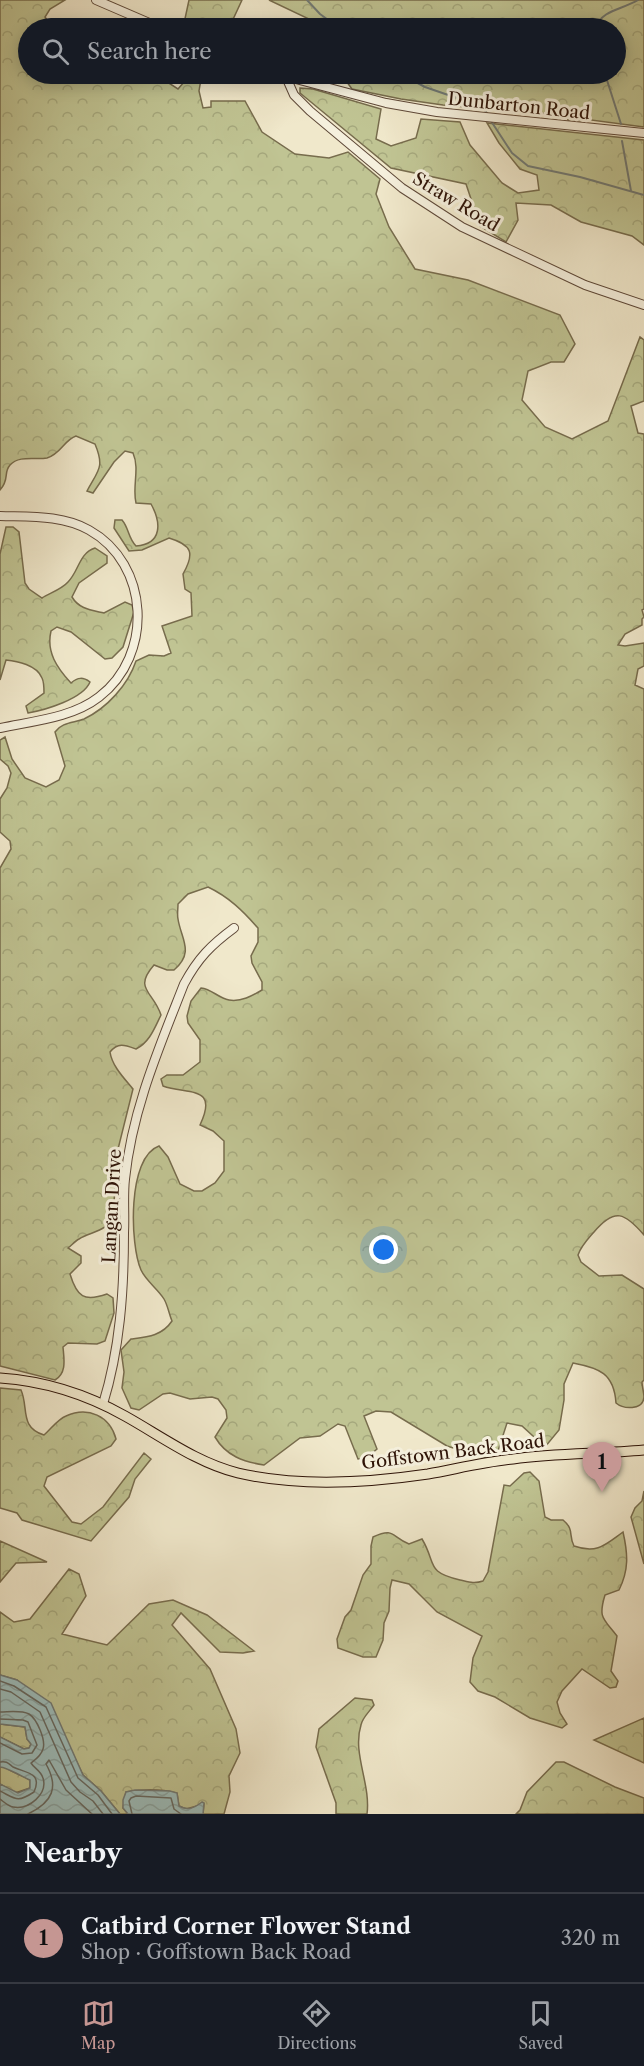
<!DOCTYPE html>
<meta charset="utf-8">
<style>
:root{--surface:#171b24;--page:#20242c;--text:#f1f3f6;--muted:#9ea1a6;--line:#363941;--accent:#c59692}
body{margin:0;font-family:"Libre Caslon Text",serif;background:var(--page);color:var(--text)}
.you{position:absolute;left:384px;top:1250px;width:21px;height:21px;margin:-15px;border:4px solid #fff;border-radius:50%;background:#1a73e8;box-shadow:0 0 0 9px #1a73e833}
.badge{display:grid;place-items:center;width:39px;height:39px;border-radius:50%;background:var(--accent);color:#111;font-size:20px;font-weight:700}
.pin{position:absolute;translate:-50% -50px;filter:drop-shadow(0 2px 3px #0008)}
.pin::after{content:'';position:absolute;top:32px;width:21px;height:18px;background:inherit;clip-path:polygon(0 0,100% 0,50% 100%)}
.list{margin:0;padding:0;list-style:none}
h2{display:flex;justify-content:space-between;align-items:center;height:78px;margin:0;padding:0 24px;font-size:26px}
h2 small{font-size:20px;font-weight:400;color:var(--muted)}
.list li{display:grid;grid-template-columns:39px 1fr auto;gap:18px;align-items:center;box-sizing:border-box;height:90px;padding:0 24px;border-top:2px solid var(--line)}
.list b{display:block;font-size:22px;white-space:nowrap}
.list p{margin:0;font-size:20px;white-space:nowrap;color:var(--muted)}
.list em{font-size:20px;font-style:normal;color:var(--muted)}
.icon{flex:none;width:33px;height:33px;fill:none;stroke:currentColor;stroke-width:2;stroke-linecap:round;stroke-linejoin:round}
.map{position:relative;flex:none;width:644px;height:1814px;overflow:hidden}
.search{position:absolute;background:var(--surface);box-shadow:0 3px 15px #0003;left:18px;right:18px;top:18px;height:66px;display:flex;align-items:center;gap:15px;box-sizing:border-box;padding:0 21px;border-radius:33px;color:var(--muted);font-size:22px}
.sheet{height:168px;background:var(--surface)}
nav{display:flex;justify-content:space-around;align-items:center;box-sizing:border-box;height:84px;border-top:2px solid var(--line);background:var(--surface);font-size:16px;color:var(--muted)}
nav a{display:grid;justify-items:center;gap:3px}
nav .on{color:var(--accent)}
.map>svg:first-child{display:block}
.forest{fill:url(#forest-crowns);stroke:#776c4d;stroke-width:1.5}
.water{fill:url(#water-waves);stroke:#717a75;stroke-width:1.5}
.lines{fill:none;stroke-linecap:round;stroke-linejoin:round}
.shore{stroke:#666962;stroke-width:1.5}
.stream{stroke:#717a75;stroke-width:2}
.minor-casing{stroke:#5e4838;stroke-width:10}
.major-casing{stroke:#2e1307;stroke-width:11}
.minor{stroke:#f5f0dd;stroke-width:8}
.major{stroke:#f0e8cb;stroke-width:9}
.labels{text-anchor:middle;dominant-baseline:central;stroke-width:6;stroke-linejoin:round;paint-order:stroke}
.street-label{font-size:18px;fill:#2e1307;stroke:#f5f0dd}
</style>
<div class="map">
<svg width="644" height="1814" viewBox="0 0 644 1814">
<defs>
<pattern id="forest-crowns" width="20" height="18" patternUnits="userSpaceOnUse" patternTransform="scale(1.5)"><rect width="20" height="18" fill="#c0c493"/><path d="M2 6a3 3 0 1 1 6 0M12 15a3 3 0 1 1 6 0" fill="none" stroke="#a5a87d"/></pattern>
<pattern id="water-waves" width="16" height="10" patternUnits="userSpaceOnUse" patternTransform="scale(1.5)"><rect width="16" height="10" fill="#9dbfbe"/><path d="M0 5q4-4 8 0t8 0" fill="none" stroke="#88a3a2"/></pattern>
</defs>
<rect width="100%" height="100%" fill="#f0e8cb"/>
<filter id="stains"><feTurbulence type="fractalNoise" baseFrequency=".00333" numOctaves="4"/><feColorMatrix values="0 0 0 0 .2 0 0 0 0 .09 0 0 0 0 .02 0 0 0 .5 -.17"/></filter>
<radialGradient id="worn" r=".72"><stop offset=".6" stop-color="#630" stop-opacity="0"/><stop offset="1" stop-color="#630" stop-opacity=".3"/></radialGradient>
<path class="forest" d="M0 0H65L50 9 45 17 51 26 66 28H28V74H166L164 80 178 89 191 74H199L201 79 199 91 203 108 211 107V101H245L262 132 295 154 329 158 348 152 380 179 376 194 389 227 415 269 468 280 560 315 575 344 564 362H551L528 371 522 400 545 427 572 439 608 421 640 337 644 340V401L631 406 638 433 644 434V609L642 610 644 617 642 619V625L625 634 618 645 625 646 644 643V666L638 669 635 685 644 689V1235C625 1213 615 1207 594 1232 588 1239 581 1246 578 1255L581 1262 599 1276 622 1275 644 1289V1380L642 1382C642 1386 644 1393 644 1397 643 1411 623 1409 616 1403 614 1373 599 1368 573 1363L564 1384V1400L559 1430 545 1447 522 1426 507 1423 496 1457 489 1459 447 1446 391 1412 376 1411 364 1416 377 1449 366 1458 358 1459 345 1426 338 1424 320 1436 300 1438 264 1465C244 1462 226 1456 215 1437L227 1418 226 1410 218 1399 212 1397 190 1399 170 1393 163 1394 139 1410 131 1408 122 1388 124 1372 121 1350 131 1339C147 1337 162 1336 172 1321 169 1314 168 1306 164 1299 158 1289 146 1281 141 1270 130 1245 127 1157 159 1146L168 1157 180 1184 194 1191H202L215 1183 224 1171V1141L213 1131 200 1125C219 1085 188 1095 163 1086L161 1079 167 1075H183L200 1062V1040L188 1023 187 1016 191 1001 201 988C212 989 218 998 229 1000 241 1002 252 996 262 990V982L252 963 251 956 258 942V928C243 911 229 897 208 887L188 894 178 904C178 909 177 915 178 919 181 939 195 952 174 970H167L154 965C133 989 153 991 161 1015 155 1027 150 1042 136 1049 125 1045 118 1042 110 1052 112 1066 124 1078 133 1089L118 1149 113 1215C108 1232 92 1231 79 1239 75 1241 71 1246 68 1248L81 1256V1263L70 1274C77 1297 84 1302 107 1294L113 1298 114 1313 105 1341 97 1344 68 1343 63 1347C64 1359 67 1373 55 1380L0 1366V868L11 849 10 841 0 832V799L7 788 11 773 8 766 0 759V740L5 737 12 759 25 778 46 787 59 780 65 766 55 732C62 722 74 723 84 719 107 708 128 685 136 661L149 655 164 656 171 653 162 626 192 616 191 593 185 589 183 574C195 553 192 545 169 538L142 550 129 551 114 528 115 520H122C129 528 128 538 136 546 163 544 161 522 151 504L136 503C132 487 140 469 133 453L125 451 114 462 93 493 87 491C98 470 105 468 95 444L76 436C64 440 61 454 47 458 35 460 19 455 10 465 3 473 10 479 0 490Z
M189 0H242L229 28H183Z
M269 0H644V127L584 119V121L568 120 567 117 550 114 443 105 401 99 352 89 341 74H616V28H314L309 19Z
M300 88 313 89 381 109 376 139 391 146 416 138 421 119 460 122 470 145 502 183 518 193 539 190 537 175 520 169 499 143 487 123 644 140V245L632 236 581 222 551 205 516 203 518 220 506 242 480 226 466 184 391 168 300 93Z
M6 527H13L19 532 25 583 29 589 42 598C50 593 62 589 68 582 79 571 79 553 95 548L107 556V563L79 583 72 597C79 609 91 610 104 613L125 602 132 605 134 612 123 647 112 658 105 659 71 632 57 627 51 631C46 652 57 668 71 683 78 677 83 677 90 682 83 699 45 710 28 713L26 706 44 693C44 688 44 682 42 678 37 665 17 661 6 660L0 680V554Z
M0 1388 21 1390C29 1408 19 1427 44 1435 51 1429 58 1419 66 1416 88 1406 110 1416 116 1439L111 1446 47 1477 44 1486 72 1522 81 1524 103 1507 144 1453 151 1459 135 1479 129 1497 91 1541 22 1520 17 1513 0 1508Z
M530 1472 539 1481 545 1517 551 1520H563C575 1530 568 1535 574 1546 597 1554 605 1545 623 1532 628 1554 629 1570 619 1590L605 1595C598 1618 603 1618 617 1636L611 1671 618 1681 616 1687 610 1688 582 1669 562 1691 557 1702 560 1713 567 1724 562 1728 530 1718 495 1697 478 1691 470 1682 473 1658 482 1636 437 1612 409 1584 392 1580 390 1588 389 1611 384 1623 383 1640 376 1657H363L338 1648 337 1639 345 1617 351 1610 363 1575 371 1564V1546L373 1537C395 1527 391 1537 409 1544L422 1539C437 1564 425 1572 460 1580 469 1582 474 1584 483 1581L488 1572 504 1485 510 1486 524 1473Z
M644 1491V1564L631 1517 635 1508 642 1501Z
M0 1541 47 1562 16 1563 0 1582Z
M69 1569 79 1574 86 1596 62 1634 107 1645 149 1604 173 1600 207 1615 254 1651 243 1653 220 1652 181 1613 172 1625 210 1669 236 1729 240 1753 229 1776 230 1792 224 1814H203L204 1804 186 1809 179 1806 177 1793C162 1789 142 1789 126 1792L123 1808 128 1814H120L101 1791 83 1775 70 1748 17 1680 0 1675V1612L14 1622 30 1619Z
M355 1698 372 1700 374 1705C370 1711 362 1718 361 1725 352 1753 371 1784 367 1814H336V1803L316 1747 319 1729Z
M644 1718V1763L594 1740Z
M0 1724 25 1727 27 1739 31 1744 29 1748 24 1749 0 1737Z
M556 1762H564L615 1787 644 1798V1814H516L520 1810 527 1792Z
M0 1767H5C13 1773 21 1775 30 1780V1788L15 1793 0 1784Z"/>
<path class="water" d="M0 1675 17 1680 51 1703 83 1775 101 1791 120 1814H0V1784L18 1793 30 1788V1780C23 1777 6 1767 0 1767V1737L24 1749 29 1748 31 1744 27 1739 25 1727 0 1724Z
M135 1790 170 1791 177 1793 179 1806C188 1811 194 1808 202 1802L204 1803 203 1814H128L123 1808V1800L126 1792Z"/>
<g class="lines">
<path class="shore" d="M0 1681 14 1686 46 1707 78 1778 98 1795 112 1814
M0 1689 11 1692 40 1712 71 1782 80 1792 93 1801 103 1814
M0 1712C9 1712 21 1710 29 1714 37 1719 46 1740 43 1749 41 1756 36 1759 31 1763 34 1768 41 1771 43 1778 48 1794 29 1810 13 1807 8 1806 4 1802 0 1799
M0 1719 23 1720 28 1722 37 1745 32 1753 22 1754 0 1743
M0 1762C7 1761 8 1763 13 1767 25 1773 43 1772 34 1792 17 1803 16 1799 0 1791
M28 1814C53 1802 59 1787 46 1764L49 1760 66 1790 92 1814
M132 1814 129 1801 131 1798 136 1796 171 1798 174 1809 181 1814"/>
<path class="stream" d="M307 0 320 14 339 28
M595 28C603 9 622 10 638 0
M401 74 425 87 480 106 487 113
M605 74 621 124
M491 121 512 153 528 166 580 177 644 195
M622 141 631 191"/>
<g class="minor-casing">
<path id="minor" d="M96 0 161 28
M277 74 386 103 437 112 644 133
M286 77 294 95 310 111 402 188 462 227 585 285 644 305
M0 516C31 517 62 515 89 530 150 564 154 655 99 697 72 718 33 721 0 728
M103 1404C120 1349 124 1291 124 1233 125 1215 123 1197 125 1179 132 1110 159 1048 184 984 198 958 211 945 234 928"/>
</g>
<g class="major-casing">
<path id="major" d="M0 1378C45 1381 86 1394 125 1416 161 1436 197 1463 238 1473 298 1487 367 1483 428 1474 456 1469 484 1462 513 1459 556 1453 600 1454 644 1450"/>
</g>
<use href="#minor" class="minor"/>
<use href="#major" class="major"/>
</g>
<g class="labels">
<g class="street-label">
<text transform="translate(519 106) rotate(6)">Dunbarton Road</text>
<text transform="translate(456 202) rotate(31)">Straw Road</text>
<text transform="translate(112 1206) rotate(-87)">Langan Drive</text>
<text transform="translate(453 1452) rotate(-7)">Goffstown Back Road</text>
</g>
</g>
<rect width="100%" height="100%" filter="url(#stains)"/>
<rect width="100%" height="100%" fill="url(#worn)"/>
</svg>
<div class="you"></div>
<div class="pin badge" style="left:602px;top:1492px">1</div>
<div class="search"><svg class="icon" aria-label="search" viewBox="0 0 24 24"><circle cx="10" cy="10" r="6"/><path d="M15 15l6 6"/></svg>Search here</div>
</div>
<section class="sheet">
<h2>Nearby<small></small></h2>
<ul class="list">
<li><span class="badge">1</span><div><b>Catbird Corner Flower Stand</b><p>Shop · Goffstown Back Road</p></div><em>320 m</em></li>
</ul>
</section>
<nav>
<a class="on"><svg class="icon" aria-label="map" viewBox="0 0 24 24"><path d="M3 6l6-2 6 2 6-2v14l-6 2-6-2-6 2zM9 4v14M15 6v14"/></svg>Map</a>
<a><svg class="icon" aria-label="directions" viewBox="0 0 24 24"><path d="M12 3l9 9-9 9-9-9zM9 14v-3h6M13 9l2 2-2 2"/></svg>Directions</a>
<a><svg class="icon" aria-label="saved" viewBox="0 0 24 24"><path d="M7 4h10v16l-5-4-5 4z"/></svg>Saved</a>
</nav>
